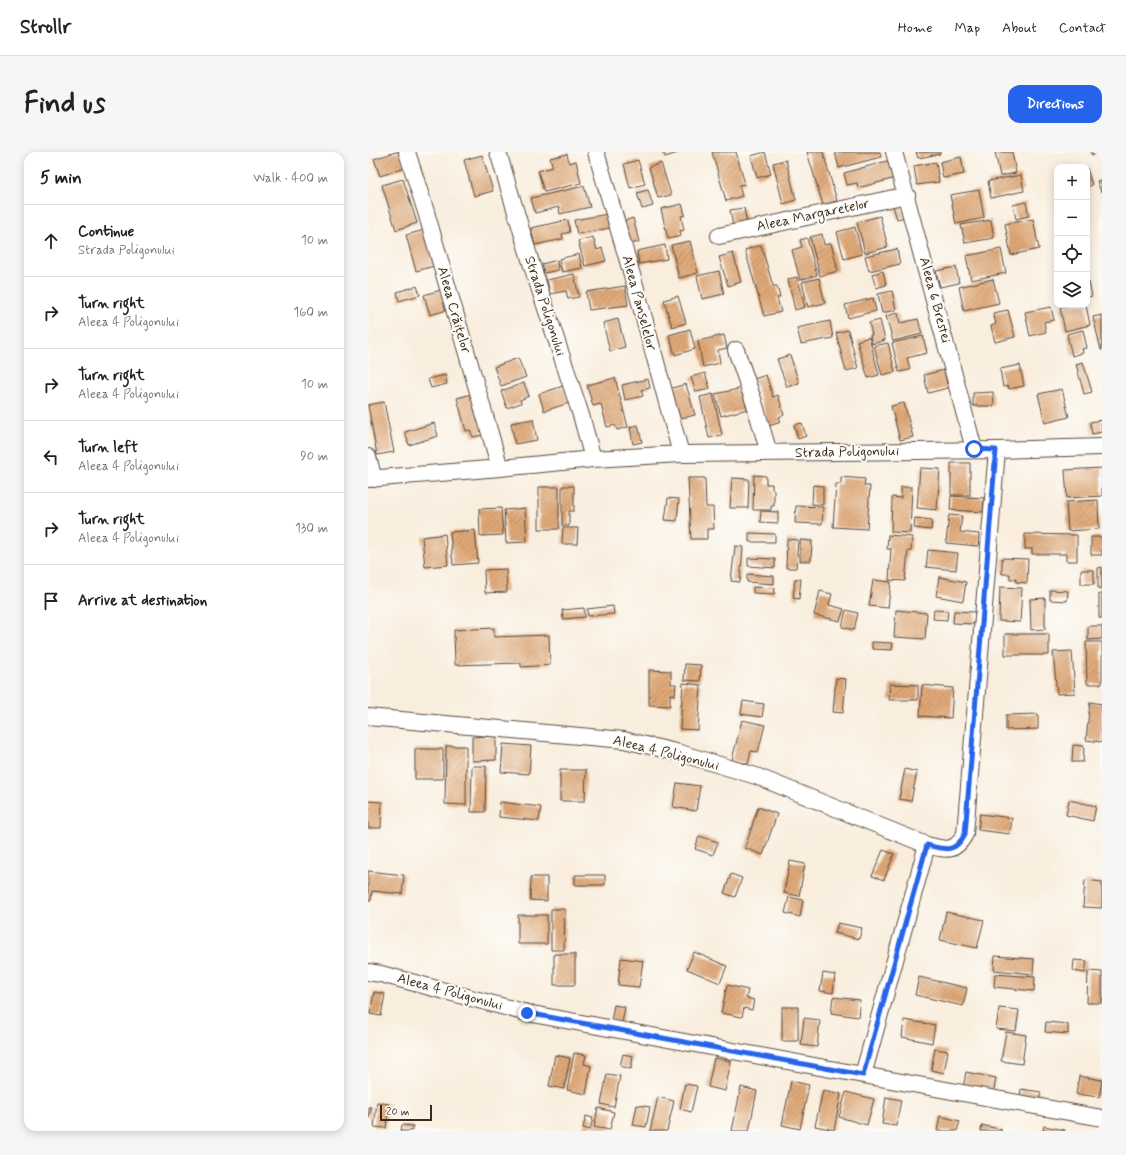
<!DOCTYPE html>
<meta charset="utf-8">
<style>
:root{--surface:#fff;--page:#f6f6f6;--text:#222;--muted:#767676;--line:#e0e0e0;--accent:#2563eb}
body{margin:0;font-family:Mynerve,sans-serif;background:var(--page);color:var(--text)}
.controls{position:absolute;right:12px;top:12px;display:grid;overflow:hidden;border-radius:8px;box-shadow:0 2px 10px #0003}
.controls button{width:36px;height:36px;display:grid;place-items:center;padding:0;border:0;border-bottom:1px solid var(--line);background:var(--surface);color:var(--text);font:20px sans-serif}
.scale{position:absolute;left:12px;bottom:10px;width:52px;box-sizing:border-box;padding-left:4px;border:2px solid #3b2a1e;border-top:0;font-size:11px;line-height:14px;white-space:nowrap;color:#3b2a1e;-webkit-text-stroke:3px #fdfcf7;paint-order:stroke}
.stop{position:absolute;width:12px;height:12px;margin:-9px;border:3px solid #2563eb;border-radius:50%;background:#fff}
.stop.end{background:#2563eb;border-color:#fff;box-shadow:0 1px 4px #0008}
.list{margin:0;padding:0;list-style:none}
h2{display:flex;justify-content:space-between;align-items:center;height:52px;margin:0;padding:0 16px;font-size:17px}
h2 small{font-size:13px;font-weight:400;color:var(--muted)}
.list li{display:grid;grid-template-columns:26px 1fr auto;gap:12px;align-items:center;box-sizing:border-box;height:72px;padding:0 16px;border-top:1px solid var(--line)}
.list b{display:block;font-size:15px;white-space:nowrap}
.list p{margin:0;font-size:13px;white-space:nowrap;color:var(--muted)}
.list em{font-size:13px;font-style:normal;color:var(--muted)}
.icon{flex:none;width:22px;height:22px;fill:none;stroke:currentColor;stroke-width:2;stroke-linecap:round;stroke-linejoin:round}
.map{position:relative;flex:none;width:734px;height:979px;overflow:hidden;border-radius:12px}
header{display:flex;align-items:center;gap:24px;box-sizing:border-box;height:56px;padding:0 20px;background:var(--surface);border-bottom:1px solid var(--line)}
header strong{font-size:19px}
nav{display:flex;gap:22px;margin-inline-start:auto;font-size:14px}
.intro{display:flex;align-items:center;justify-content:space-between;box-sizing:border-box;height:96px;padding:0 24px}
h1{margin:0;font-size:28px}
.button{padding:10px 18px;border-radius:12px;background:var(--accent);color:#fff;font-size:14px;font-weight:700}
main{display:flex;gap:24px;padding:0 24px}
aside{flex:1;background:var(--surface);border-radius:12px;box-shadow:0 2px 10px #0003}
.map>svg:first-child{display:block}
.building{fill:url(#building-hatch)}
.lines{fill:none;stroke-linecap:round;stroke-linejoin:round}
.street-casing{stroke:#58473b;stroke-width:18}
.street{stroke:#fff;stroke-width:16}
.route{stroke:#2563eb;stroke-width:5}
.labels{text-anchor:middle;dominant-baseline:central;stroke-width:4;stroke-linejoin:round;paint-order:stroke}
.street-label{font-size:14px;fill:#3b2a1e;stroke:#fdfcf7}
</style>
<header>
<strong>Strollr</strong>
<nav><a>Home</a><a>Map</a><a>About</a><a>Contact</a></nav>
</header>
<div class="intro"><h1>Find us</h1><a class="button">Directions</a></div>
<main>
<aside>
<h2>5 min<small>Walk · 400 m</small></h2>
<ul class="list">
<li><svg class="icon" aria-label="ahead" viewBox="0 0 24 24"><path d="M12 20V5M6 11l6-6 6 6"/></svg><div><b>Continue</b><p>Strada Poligonului</p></div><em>10 m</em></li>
<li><svg class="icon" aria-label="right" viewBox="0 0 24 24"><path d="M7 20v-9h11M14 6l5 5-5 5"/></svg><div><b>Turn right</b><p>Aleea 4 Poligonului</p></div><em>160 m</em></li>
<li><svg class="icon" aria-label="right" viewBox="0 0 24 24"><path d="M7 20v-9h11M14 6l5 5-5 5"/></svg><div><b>Turn right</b><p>Aleea 4 Poligonului</p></div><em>10 m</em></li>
<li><svg class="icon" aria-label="left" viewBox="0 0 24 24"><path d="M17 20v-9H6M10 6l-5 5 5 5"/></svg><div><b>Turn left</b><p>Aleea 4 Poligonului</p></div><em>90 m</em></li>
<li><svg class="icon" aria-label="right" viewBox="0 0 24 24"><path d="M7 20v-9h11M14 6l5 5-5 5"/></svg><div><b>Turn right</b><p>Aleea 4 Poligonului</p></div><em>130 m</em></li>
<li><svg class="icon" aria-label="arrive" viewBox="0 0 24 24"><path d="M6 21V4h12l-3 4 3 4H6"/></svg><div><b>Arrive at destination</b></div></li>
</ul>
</aside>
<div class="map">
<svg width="734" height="979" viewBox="0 0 734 979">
<defs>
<pattern id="building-hatch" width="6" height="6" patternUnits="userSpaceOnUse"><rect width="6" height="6" fill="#dfa877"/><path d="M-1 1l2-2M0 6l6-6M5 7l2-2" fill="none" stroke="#b68961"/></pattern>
</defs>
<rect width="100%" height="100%" fill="#fdfcf7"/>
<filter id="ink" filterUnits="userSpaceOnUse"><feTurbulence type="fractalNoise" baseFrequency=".025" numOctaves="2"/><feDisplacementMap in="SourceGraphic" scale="8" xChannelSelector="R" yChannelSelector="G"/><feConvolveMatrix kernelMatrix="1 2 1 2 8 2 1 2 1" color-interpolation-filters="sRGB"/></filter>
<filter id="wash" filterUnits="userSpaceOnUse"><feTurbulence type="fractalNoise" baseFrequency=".012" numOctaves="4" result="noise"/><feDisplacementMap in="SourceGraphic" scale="16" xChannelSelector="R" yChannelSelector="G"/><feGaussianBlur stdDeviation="0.9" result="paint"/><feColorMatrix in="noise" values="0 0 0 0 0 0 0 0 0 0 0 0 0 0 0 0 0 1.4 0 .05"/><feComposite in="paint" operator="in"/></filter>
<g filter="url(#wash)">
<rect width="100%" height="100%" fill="#f9eede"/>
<g id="blocks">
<path class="building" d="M28 0H32L37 16 12 24 6 7Z
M295 0H313L297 5Z
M344 0H368L377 32 371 33 374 44 358 49Z
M397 0 403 22 389 26 383 4Z
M439 0H455L469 49 455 53Z
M467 0H512L513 5 471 16Z
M548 0H572V2L550 6Z
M627 0H644L648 21 632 24Z
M723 0H734L724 3Z
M199 2 201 11 208 9 213 31 176 40 170 19 185 15 182 6Z
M114 3 125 39 106 44 96 8Z
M593 5 596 22 575 26 572 10Z
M526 7 531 25 490 36 489 31 479 33 476 21Z
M270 8 277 32 262 36 256 12Z
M418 8 428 48 415 52 405 11Z
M568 10 571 30 549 33 546 14Z
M293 11 303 43 290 46 281 15Z
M719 16 724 33 719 35Z
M653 23 656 39 623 46 620 29Z
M35 27 49 71 28 78 14 33Z
M734 28V40H733L729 29Z
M216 34 222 55 192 62 191 55 167 61 163 46Z
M280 38 285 54 274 57 269 41Z
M611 38 616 66 588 72 582 43Z
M658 50 661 64 648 67 645 53Z
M314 52 317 63 313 64 316 78 312 79 313 84 300 87 293 57Z
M533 52 537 65 529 67 525 54Z
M376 56 379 72 365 74 362 58Z
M719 56 722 67H719Z
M240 62 242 76 209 82 206 68Z
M512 64 520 95 497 101 489 70Z
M265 66 271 90 262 92 256 69Z
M665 67 671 97 643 103 637 72Z
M200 68 202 80 194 82 195 87 167 93 163 76Z
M623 68 626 86 597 91 593 73Z
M487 75 494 102 476 107 469 80Z
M60 77 70 113 48 119 38 83Z
M454 82 456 93 463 91 470 119 452 124 442 85Z
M225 85 229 98 234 96 238 109 217 114 210 89Z
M439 86 449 123 432 128 424 98 434 95 432 88Z
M322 89 330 121 311 126 303 93Z
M297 93 299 107 271 112 269 99Z
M393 93 405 134H409L412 145 409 146 413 160 396 164 377 98Z
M529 97 532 112 501 119 497 104Z
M633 97 638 121 603 128 598 104Z
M365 101 373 130 360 134 351 105Z
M211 102 214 116 194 120 191 107Z
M189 108 190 118 176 121 174 112Z
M588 115 591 131 572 135 568 119Z
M351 119 356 142 334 147 329 124Z
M515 119 518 133 508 136 504 122Z
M206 122 211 145 200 147 198 139 182 142 179 128Z
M429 125 437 155 427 158 420 127Z
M451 126 457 151 440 155 434 130Z
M625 127 631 151 596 159 591 135Z
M719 130H721L724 144 719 145Z
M49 134 52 143 31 149 29 140Z
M257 134 260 153 221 158 218 140Z
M73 138 79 158 62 163 56 143Z
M524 139 528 158 514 161 510 142Z
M310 144 318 171 304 175 296 148Z
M505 146 508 159 480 166 477 153Z
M704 153H718L722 173 697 179 692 155Z
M683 155 686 168 676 170 678 180 662 184 657 160Z
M640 158 647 185 627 190 623 174 628 172 625 161Z
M530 161 532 171 550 167 554 182 525 189 518 164Z
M734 163V198H733L725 165Z
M250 167 257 195 242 199 235 171Z
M512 168 517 188 504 192 502 183H504L501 171Z
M462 169 465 186 433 192 429 176Z
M322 177 327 197 307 203 301 183Z
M480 178 490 216 478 219 468 181Z
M715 178 719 196 714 197 715 201 704 204 699 182Z
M356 183 359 196 350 198 352 211 335 215 330 189Z
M555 184 559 201 539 206 542 218 531 220 524 191Z
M501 185 511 223 500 226 489 189Z
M520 191 527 220 514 223 506 194Z
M422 203 431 231 419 235 409 207Z
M150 206 158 225 133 234 126 215Z
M715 210 724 240 716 242 708 212Z
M652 213 656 234 641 237V234L635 235 632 217Z
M576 218 580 236 560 241 556 223Z
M337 221 342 237 328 240 323 225Z
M77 223 79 232 63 236 60 227Z
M398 223 405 245 410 243 416 263 411 265 413 270 401 274 386 227Z
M247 226 260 275 249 278 247 273 239 275 233 252 225 254 219 233Z
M280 227 282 236 273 238 275 244 257 248 254 233Z
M156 231 161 244 152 248 153 251 139 256 133 239Z
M318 232 327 263 310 267 301 237Z
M195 234 201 251 176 259 171 242Z
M375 236 380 257 353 264 347 242Z
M694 237 701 265 677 271 670 242Z
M625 240 626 254H605V241Z
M104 242 115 283 105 285 102 278 98 279 89 246Z
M345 242 354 283 341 286 332 245Z
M16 250 26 300 9 303 0 253Z
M536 251 545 285 532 288 523 254Z
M165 267 169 288 147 292 143 271Z
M733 268 734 280 724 282 722 270Z
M66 271 70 284 41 293 37 280Z
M434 271 438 284 430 287 426 273Z
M270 273 274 290 265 292 262 275Z
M583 311H602V343H583Z
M552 316 572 317 569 358 549 356Z
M734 316V344L699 346 697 318Z
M386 323 398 324V332H404V337L406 338V354H403V358H385Z
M473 325 497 327 496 334H502L499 377 465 375 468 332H473Z
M320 326H337L338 355H345L346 377H339V387H323Z
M364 326 381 327 380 356H362Z
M445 333 455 334V353L444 352Z
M194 334H206V359H201V374H194Z
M171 335H191V377H171Z
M533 335H544L542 381 523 380 524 345 533 346Z
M583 344 616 346 615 360 582 358Z
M300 346 311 347 309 369 297 368Z
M730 348 731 377 700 379 698 350Z
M428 354 455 355 454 372 427 371Z
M133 356 135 383 112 384 111 357Z
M157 356 159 390 138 391 136 358Z
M393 359 410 360V371L392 370Z
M581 363 594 364 592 380 611 382 610 394 578 391Z
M547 366 564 368 563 378 546 376Z
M195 376H210L209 392H194Z
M107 378 110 411 85 413 82 380Z
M381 381 407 382V390H381Z
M77 382 80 413 57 415 54 385Z
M657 382 709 383V409H698V402H664V397H657Z
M520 383 544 385 543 399H540L537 429 521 428 523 397H519Z
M723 385H734V403H723Z
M419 387 430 388 428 416H418Z
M432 388 444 389 443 409H432Z
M367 394 375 395 372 430 363 429Z
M560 398 590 401 588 418 558 415Z
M380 406 407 407V416L380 414Z
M634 406 660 407 659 431 648 430V427H642V422H634Z
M734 415V436H730V416Z
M138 417 139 440 117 441 116 418Z
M713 418H726V432H713Z
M379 422 406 424V432L379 430Z
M571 425 598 430 595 449 568 444Z
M427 427H433L431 447 425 446Z
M505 428 523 430 520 456 501 454Z
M385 435 407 436 406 442 385 441Z
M632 435 654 436 652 470 631 469Z
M682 438 700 439 699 449 682 448Z
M452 439 464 442 461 453 476 457 472 469 446 463Z
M731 442H734V466H731Z
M677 446V477L663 478 662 447Z
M245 454 246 462 220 464 219 457Z
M216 456 217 465 195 467 194 458Z
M478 458 490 461 486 478 474 475Z
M528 458 559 461 557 487 526 485Z
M566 458 580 459 579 468 565 467Z
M586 459 607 460 606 472 585 471Z
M720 474H734V487L720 488Z
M126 476V485L181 483 182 513 153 515V511L87 513 86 478Z
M637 482H681V503H637Z
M504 490 525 491 524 498 504 497Z
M718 490H734V532H719Z
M704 499 707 541 689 542 685 500Z
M317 512 333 513 332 529 316 528Z
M281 518 303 519V532H308L307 543 302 542V554L281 553Z
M468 526 478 527 475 561 465 560Z
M315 531 333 533 330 578 312 577Z
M522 532 550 533V548H521Z
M554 533 585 536 583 566 552 564Z
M375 549 396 552 394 565 373 562Z
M722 550 734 552V590L718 588Z
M670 562V577L638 578V563Z
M374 568 397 573 390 600 383 599 380 612 364 608Z
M128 584V608L104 609V585Z
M135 592 163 594 161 622 133 620Z
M705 593 716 594 715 610H704Z
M78 594H98V653L77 652Z
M47 597H75V627H47Z
M104 614H118L117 660H103Z
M537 617 549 620 543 649 531 647Z
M192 618H218L217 649H192Z
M309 631 332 634 328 659 305 655Z
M701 648 728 654 725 669 698 663Z
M0 649 14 650 13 676H0Z
M132 650 173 655 171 669 131 665Z
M390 655 409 662 395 703 377 696Z
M612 662 644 666 642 682 610 678Z
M331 684 350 690 345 703 327 697Z
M515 698 526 702 516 728 504 724Z
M422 709 437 712 431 744 416 741Z
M0 719 36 723 34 742 4 739 3 748H0Z
M363 722 374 726 367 745 356 741Z
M207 723H237V733H207Z
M163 725H179V749L162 748Z
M717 728 734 730V756L715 755Z
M421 745 435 748 432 765 417 761Z
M183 757H197L196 798H183Z
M578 760 616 768 609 796 572 788Z
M150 763H179V792H150Z
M470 771 494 776 491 787 467 781Z
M326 800 359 814 352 831 319 817Z
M186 802H207V833H186Z
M627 804 666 807 665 822 626 818Z
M253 806 275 809 271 835 250 833Z
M706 808 719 809 717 821 705 819Z
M720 819 734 820V851H719Z
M455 821 467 823 465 841 452 839Z
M627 822 667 825 666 839 626 835Z
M551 825 599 836 595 854 547 843Z
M359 833 380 838 378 846 386 848 384 858 376 856 374 865 353 861Z
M6 840 17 842 13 864 2 862Z
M465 845 492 848 490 865 463 861Z
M246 853 257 855 254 871 243 869Z
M414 855H430V889H414Z
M631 856 651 858 648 879 628 877Z
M436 866 452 868 449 895 433 893Z
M536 868 567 873 564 891 534 885Z
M678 870 700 872V882L677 880Z
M638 880 658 883 654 912 633 909Z
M567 897 580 899 576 921 563 918Z
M206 901 218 903 216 912 223 914 218 942 199 938Z
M255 902 265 904 263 917 252 914Z
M187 903 202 906 196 937 181 934Z
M346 906 363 909 357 939 340 935Z
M598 920 628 926 625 943 595 937Z
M239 922 252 924 246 955 233 952Z
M711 924 734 928 731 945 708 942Z
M423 929 441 933 432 977 414 973Z
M317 932 329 934 323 960 312 957Z
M373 935 389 939 381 979H364Z
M653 937 673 940 671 948 652 945Z
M455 938 473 942 466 978 447 974Z
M478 940 506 947 499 973 471 965Z
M290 945 306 949 299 979H282Z
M518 945 533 948 528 974 514 972Z
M9 950 21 952 18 976 6 975Z
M269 953 282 955 278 975 265 973Z
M0 955H3L1 966H0Z
M230 956 246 960 242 978 226 975Z
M218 964 225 966 222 978 215 976Z
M572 964 592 969 589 979H569Z
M34 973 45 974 44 979H33Z
M614 973 634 978 633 979H613Z
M676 974 697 978V979H675Z"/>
</g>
</g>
<g filter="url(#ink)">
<use href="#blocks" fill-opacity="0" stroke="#58473b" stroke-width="1"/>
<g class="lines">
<g class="street-casing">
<path id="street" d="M39 0 58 60 132 316
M130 0 164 114 213 263 225 307
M228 0 269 140 313 302
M526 0 606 297
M351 84 539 43
M368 198 386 250 401 301
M0 305 6 327
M0 327 132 316 225 307 313 302 629 298 734 295
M0 565 256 588 312 601 388 624 559 693C578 698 587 701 597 682L629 298
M0 820 13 822 159 861 495 923 559 693
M495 923 734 966"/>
</g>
<use href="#street" class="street"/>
</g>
</g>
<g class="lines" filter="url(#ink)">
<path class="route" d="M159 861 495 923 559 693C578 698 587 701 597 682L628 298 606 297"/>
</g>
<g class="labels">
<g class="street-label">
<text transform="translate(445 63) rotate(-12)">Aleea Margaretelor</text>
<text transform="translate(567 148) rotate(75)">Aleea 6 Brestei</text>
<text transform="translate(271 151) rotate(75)">Aleea Panselelor</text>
<text transform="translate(177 154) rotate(72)">Strada Poligonului</text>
<text transform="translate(86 158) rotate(74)">Aleea Crăițelor</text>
<text transform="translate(479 300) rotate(-1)">Strada Poligonului</text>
<text transform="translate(298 601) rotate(14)">Aleea 4 Poligonului</text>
<text transform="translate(82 840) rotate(15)">Aleea 4 Poligonului</text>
</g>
</g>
</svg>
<div class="controls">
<button>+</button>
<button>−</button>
<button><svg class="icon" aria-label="locate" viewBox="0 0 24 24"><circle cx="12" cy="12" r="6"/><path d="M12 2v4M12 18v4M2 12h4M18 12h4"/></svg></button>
<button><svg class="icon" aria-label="layers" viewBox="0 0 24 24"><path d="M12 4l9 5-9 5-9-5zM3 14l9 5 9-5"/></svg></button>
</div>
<div class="scale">20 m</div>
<div class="stop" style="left:606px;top:297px"></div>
<div class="stop end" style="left:159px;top:861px"></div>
</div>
</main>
